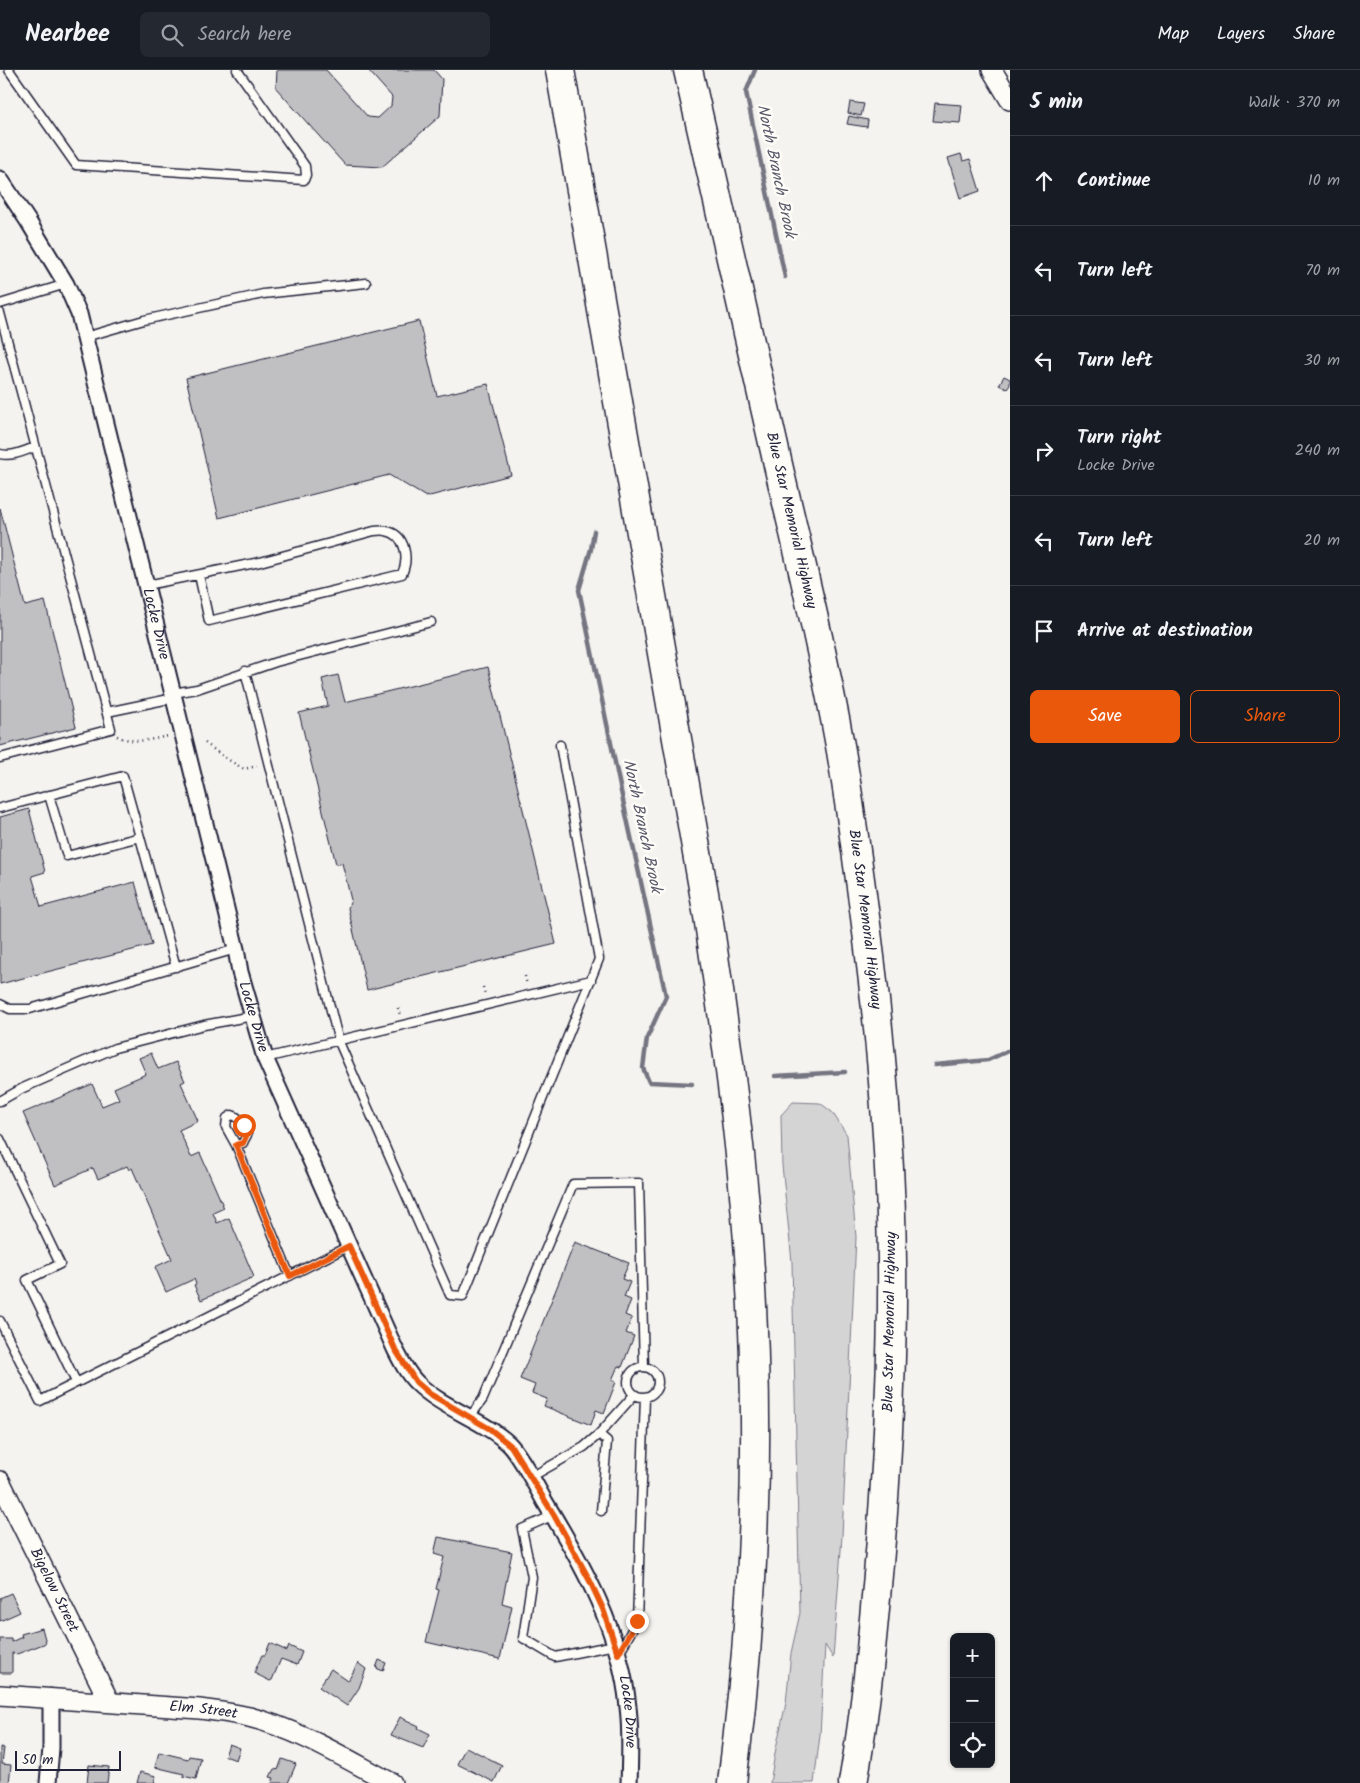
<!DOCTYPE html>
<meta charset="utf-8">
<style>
:root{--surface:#171b24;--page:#242831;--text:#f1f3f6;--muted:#9ea1a6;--line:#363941;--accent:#ea580c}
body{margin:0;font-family:Kalam,sans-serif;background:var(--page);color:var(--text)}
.controls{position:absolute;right:15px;bottom:15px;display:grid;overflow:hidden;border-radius:8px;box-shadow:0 1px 4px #0004}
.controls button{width:45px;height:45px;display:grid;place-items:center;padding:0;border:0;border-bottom:1px solid var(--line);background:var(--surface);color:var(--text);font:25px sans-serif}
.scale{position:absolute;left:15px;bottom:12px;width:106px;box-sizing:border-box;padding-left:5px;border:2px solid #22223b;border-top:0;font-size:14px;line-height:18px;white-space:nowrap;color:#22223b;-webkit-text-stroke:4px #fdfcf7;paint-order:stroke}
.stop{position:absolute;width:15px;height:15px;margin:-11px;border:4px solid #ea580c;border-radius:50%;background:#fff}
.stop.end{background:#ea580c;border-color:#fff;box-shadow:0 1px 5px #0008}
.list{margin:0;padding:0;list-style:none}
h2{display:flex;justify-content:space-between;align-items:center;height:65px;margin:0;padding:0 20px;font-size:21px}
h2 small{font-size:16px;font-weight:400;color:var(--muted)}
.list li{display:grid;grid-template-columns:32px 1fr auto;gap:15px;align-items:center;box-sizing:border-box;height:90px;padding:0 20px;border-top:1px solid var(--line)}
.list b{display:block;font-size:19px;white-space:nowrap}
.list p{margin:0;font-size:16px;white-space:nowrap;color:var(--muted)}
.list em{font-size:16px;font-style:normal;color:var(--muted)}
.actions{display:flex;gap:10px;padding:15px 20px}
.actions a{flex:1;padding:11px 0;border:1px solid var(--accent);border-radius:8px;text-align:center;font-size:18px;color:var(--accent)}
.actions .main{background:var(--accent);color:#fff}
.icon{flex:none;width:28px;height:28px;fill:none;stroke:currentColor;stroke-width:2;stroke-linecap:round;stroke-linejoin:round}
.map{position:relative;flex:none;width:1010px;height:1713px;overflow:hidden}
header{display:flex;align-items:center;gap:30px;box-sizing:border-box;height:70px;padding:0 25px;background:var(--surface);border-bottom:1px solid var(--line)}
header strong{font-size:24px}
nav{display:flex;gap:28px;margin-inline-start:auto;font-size:18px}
.search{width:350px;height:45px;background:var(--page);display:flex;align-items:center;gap:12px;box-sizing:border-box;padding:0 18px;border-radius:8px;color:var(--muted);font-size:19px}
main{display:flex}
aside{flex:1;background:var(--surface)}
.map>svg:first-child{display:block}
.green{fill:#d5d4d5;stroke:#7c7b88}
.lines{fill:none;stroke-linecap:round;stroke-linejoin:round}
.stream{stroke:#757582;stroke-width:4.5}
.building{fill:#c0bfc2;stroke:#22223b}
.service-casing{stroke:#22223b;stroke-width:11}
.minor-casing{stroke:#22223b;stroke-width:19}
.tertiary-casing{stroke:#22223b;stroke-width:22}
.motorway-casing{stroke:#22223b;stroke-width:31}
.path{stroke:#22223b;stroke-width:2.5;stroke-dasharray:1 4;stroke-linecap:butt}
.service{stroke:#fdfcf7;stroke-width:8}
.minor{stroke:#fdfcf7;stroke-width:15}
.tertiary{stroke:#fdfcf7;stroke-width:19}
.motorway{stroke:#fdfcf7;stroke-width:28}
.route{stroke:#ea580c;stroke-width:6}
.labels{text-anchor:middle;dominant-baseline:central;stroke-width:5;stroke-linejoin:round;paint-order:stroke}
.street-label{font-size:15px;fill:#22223b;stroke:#fdfcf7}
.water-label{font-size:16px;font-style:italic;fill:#59596b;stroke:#fdfcf7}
</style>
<header>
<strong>Nearbee</strong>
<div class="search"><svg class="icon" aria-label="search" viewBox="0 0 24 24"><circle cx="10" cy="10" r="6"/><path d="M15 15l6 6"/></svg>Search here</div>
<nav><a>Map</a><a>Layers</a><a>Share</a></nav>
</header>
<main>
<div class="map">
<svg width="1010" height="1713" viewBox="0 0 1010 1713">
<rect width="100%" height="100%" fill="#f4f3ef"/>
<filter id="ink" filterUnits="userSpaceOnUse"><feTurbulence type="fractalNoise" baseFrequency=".02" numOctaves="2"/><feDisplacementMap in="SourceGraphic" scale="10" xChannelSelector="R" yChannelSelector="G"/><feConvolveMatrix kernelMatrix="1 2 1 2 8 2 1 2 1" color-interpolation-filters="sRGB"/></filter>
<g filter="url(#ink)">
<path class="green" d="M793 1032 820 1033 832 1042 847 1065 856 1167 842 1466 833 1588 825 1575 820 1665 814 1713H770L776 1678 786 1633 791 1583 800 1543 792 1192 782 1095 781 1045Z"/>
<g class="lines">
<path class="stream" d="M755 0 746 22 785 207
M594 461 591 479 579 520 622 726 666 926 647 968 643 998 649 1012 692 1014
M935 995 988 990 1010 980
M775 1006 845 1002"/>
</g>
<path class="building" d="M277 0H326L368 47 378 48 391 36 392 27 368 0H434L442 9 440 46 382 97 345 95 276 18Z
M850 32 864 34 861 46 848 43Z
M935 33 962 35 960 53 933 51Z
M849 46 868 50 867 57 847 54Z
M961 84 963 91 970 89 980 121 960 128 948 88Z
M419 251 437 326 488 314 511 405 426 427 389 405 219 448 186 308Z
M1004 306 1010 309V315L1007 319 999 315Z
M0 438 25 536 45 531 76 657 0 676Z
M488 597 556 874 367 920 348 838 351 830 342 793 336 794 299 643 328 636 322 609 338 605 345 632Z
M29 739 45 802 32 806 41 837 135 812 152 875 0 914V747Z
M151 983 158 999 176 992 185 1011 181 1013 198 1051 179 1060 191 1087 200 1083 224 1138 213 1143 217 1153 229 1148 254 1207 201 1230 194 1215 196 1214 194 1209 166 1222 155 1197 172 1189 132 1098 129 1100 127 1096 98 1109 93 1098 55 1115 23 1043 92 1014 102 1036 119 1029 114 1018 146 1004 139 988Z
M575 1172 629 1193 622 1209 630 1212 624 1227 631 1230 625 1245 632 1248 626 1263 634 1266 622 1297 618 1296 612 1310 616 1312 604 1343 596 1340 591 1355 544 1336 547 1329 532 1323 535 1315 520 1309Z
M438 1467 512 1482 502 1533 512 1536 500 1589 426 1572 439 1520 436 1519 444 1487 434 1484Z
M11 1523 20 1542 0 1551V1528Z
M42 1558 46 1573 17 1584 12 1583V1603H0V1569H11V1572L22 1567 21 1564Z
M270 1573 287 1581 289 1576 302 1582 297 1595 281 1589 272 1610 270 1611 254 1603 262 1585H265Z
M379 1590 386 1593 383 1601 376 1598Z
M358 1593 366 1599 359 1618 347 1636 319 1617 331 1599 348 1611Z
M400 1647 419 1656 418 1658 430 1664 423 1678 391 1665Z
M229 1674 240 1678 236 1690 225 1686Z
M0 1677 4 1678 2 1694 11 1695 9 1713H0Z
M466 1677 502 1695 494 1712 457 1694Z
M159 1682 188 1689 189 1686 201 1688 196 1709 183 1706 184 1704 155 1697Z
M282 1689 296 1694 288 1713H272L274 1708 270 1707 274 1699 278 1700Z
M89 1695 109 1697 107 1713H87Z
M140 1702 156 1706 154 1713H137Z"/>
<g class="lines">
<g class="service-casing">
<path id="service" d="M9 0 76 95 304 110 306 105 305 96 237 0
M0 234 66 214
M0 243 111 659 0 688
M85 267 144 250 263 224 366 213
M0 384C12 387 24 381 35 377
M147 515 260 492 374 461C377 461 382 460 386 461 406 464 409 489 402 504L209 551 199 505
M245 601 339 972 450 1225 463 1226 599 889 560 675
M173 623 197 619 276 592 431 552
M107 642 174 628
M49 725 67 786 140 767
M0 738 123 706 176 897
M0 934 10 939H30L236 879
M265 988 591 910
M0 1031 23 1018 115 978 204 955 253 946
M0 1069 60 1194 27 1210 76 1312
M236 1075 243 1073C244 1070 246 1067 247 1065 247 1056 239 1047 232 1045L227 1048 226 1057 236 1075 290 1206
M0 1251 40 1331 349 1176
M628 1312a15 15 0 1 1 30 0a15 15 0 1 1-30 0Z
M470 1347 483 1329 573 1114 639 1113 644 1297
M599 1364 607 1371 601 1441
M531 1407 584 1377 599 1364 634 1325
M554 1445 522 1459 532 1507 523 1568 555 1587 615 1575
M619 1583 637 1551 645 1327"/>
</g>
<g class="minor-casing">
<g id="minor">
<path id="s1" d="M0 109 28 151 66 214 79 244 236 879 240 902 265 988 395 1279C401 1291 408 1305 418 1314 444 1339 482 1349 509 1374 521 1386 536 1416 545 1432 583 1495 621 1562 628 1637 631 1662 630 1688 629 1713"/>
<path d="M48 1713 51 1678V1627"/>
</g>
</g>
<g class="tertiary-casing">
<g id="tertiary">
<path d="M992 0 1010 30"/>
<path id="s2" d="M0 1411 109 1631"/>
<path id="s3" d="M0 1625 200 1639C216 1641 233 1643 249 1647 300 1660 346 1689 392 1713"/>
</g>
</g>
<g class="motorway-casing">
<g id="motorway">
<path d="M560 0 708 846C725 959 741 1071 749 1185 761 1360 755 1539 732 1713"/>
<path id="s4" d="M688 0C718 133 749 266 779 399 801 493 824 586 841 681 851 741 859 801 867 862 881 972 891 1081 892 1192 893 1285 888 1378 881 1470 874 1552 867 1633 853 1713"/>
</g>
</g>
<path class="path" d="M117 666C134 674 150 670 168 666
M205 673 227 689 244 699 257 696
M525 906 527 915
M483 917 485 925
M398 938 400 946"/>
<use href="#service" class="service"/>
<use href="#minor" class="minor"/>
<use href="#tertiary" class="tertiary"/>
<use href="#motorway" class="motorway"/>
</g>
</g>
<g class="lines" filter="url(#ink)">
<path class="route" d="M244 1055 247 1064 243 1073 236 1075 290 1206 349 1176 395 1279 416 1312 430 1324 490 1359 511 1376 554 1445 590 1511 603 1539 618 1584 637 1551"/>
</g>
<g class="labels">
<g class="street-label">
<text stroke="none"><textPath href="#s4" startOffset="462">Blue Star Memorial Highway</textPath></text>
<text stroke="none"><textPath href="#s1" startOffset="476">Locke Drive</textPath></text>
<text stroke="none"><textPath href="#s4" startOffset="868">Blue Star Memorial Highway</textPath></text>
<text stroke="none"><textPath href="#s1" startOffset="881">Locke Drive</textPath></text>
<text transform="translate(890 1252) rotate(-89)">Blue Star Memorial Highway</text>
<text stroke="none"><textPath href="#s2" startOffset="122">Bigelow Street</textPath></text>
<text stroke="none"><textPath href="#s3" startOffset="204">Elm Street</textPath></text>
<text stroke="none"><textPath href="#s1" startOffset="1690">Locke Drive</textPath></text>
</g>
<g class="water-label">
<text transform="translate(776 101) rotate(78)">North Branch Brook</text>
<text transform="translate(642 756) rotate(78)">North Branch Brook</text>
</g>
</g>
</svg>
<div class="controls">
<button>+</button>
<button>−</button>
<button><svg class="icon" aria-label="locate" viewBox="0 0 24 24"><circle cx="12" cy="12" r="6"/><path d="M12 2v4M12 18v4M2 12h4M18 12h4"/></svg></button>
</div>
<div class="scale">50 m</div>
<div class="stop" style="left:244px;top:1055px"></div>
<div class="stop end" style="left:637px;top:1551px"></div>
</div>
<aside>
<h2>5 min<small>Walk · 370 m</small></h2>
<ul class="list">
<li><svg class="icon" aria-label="ahead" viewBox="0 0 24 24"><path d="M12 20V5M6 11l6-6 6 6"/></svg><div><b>Continue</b></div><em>10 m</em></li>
<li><svg class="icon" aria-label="left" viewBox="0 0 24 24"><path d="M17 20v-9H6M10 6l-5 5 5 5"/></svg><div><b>Turn left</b></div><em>70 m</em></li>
<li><svg class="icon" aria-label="left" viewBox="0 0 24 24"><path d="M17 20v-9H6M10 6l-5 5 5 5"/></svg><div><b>Turn left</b></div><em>30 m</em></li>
<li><svg class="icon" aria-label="right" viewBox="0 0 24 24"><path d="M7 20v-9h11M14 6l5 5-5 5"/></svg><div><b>Turn right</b><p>Locke Drive</p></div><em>240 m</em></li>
<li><svg class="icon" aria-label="left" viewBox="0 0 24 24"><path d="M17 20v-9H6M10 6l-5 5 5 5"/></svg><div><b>Turn left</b></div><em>20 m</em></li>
<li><svg class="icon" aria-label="arrive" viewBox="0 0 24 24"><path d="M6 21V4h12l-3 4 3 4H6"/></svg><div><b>Arrive at destination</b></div></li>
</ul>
<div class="actions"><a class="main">Save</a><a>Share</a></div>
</aside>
</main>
